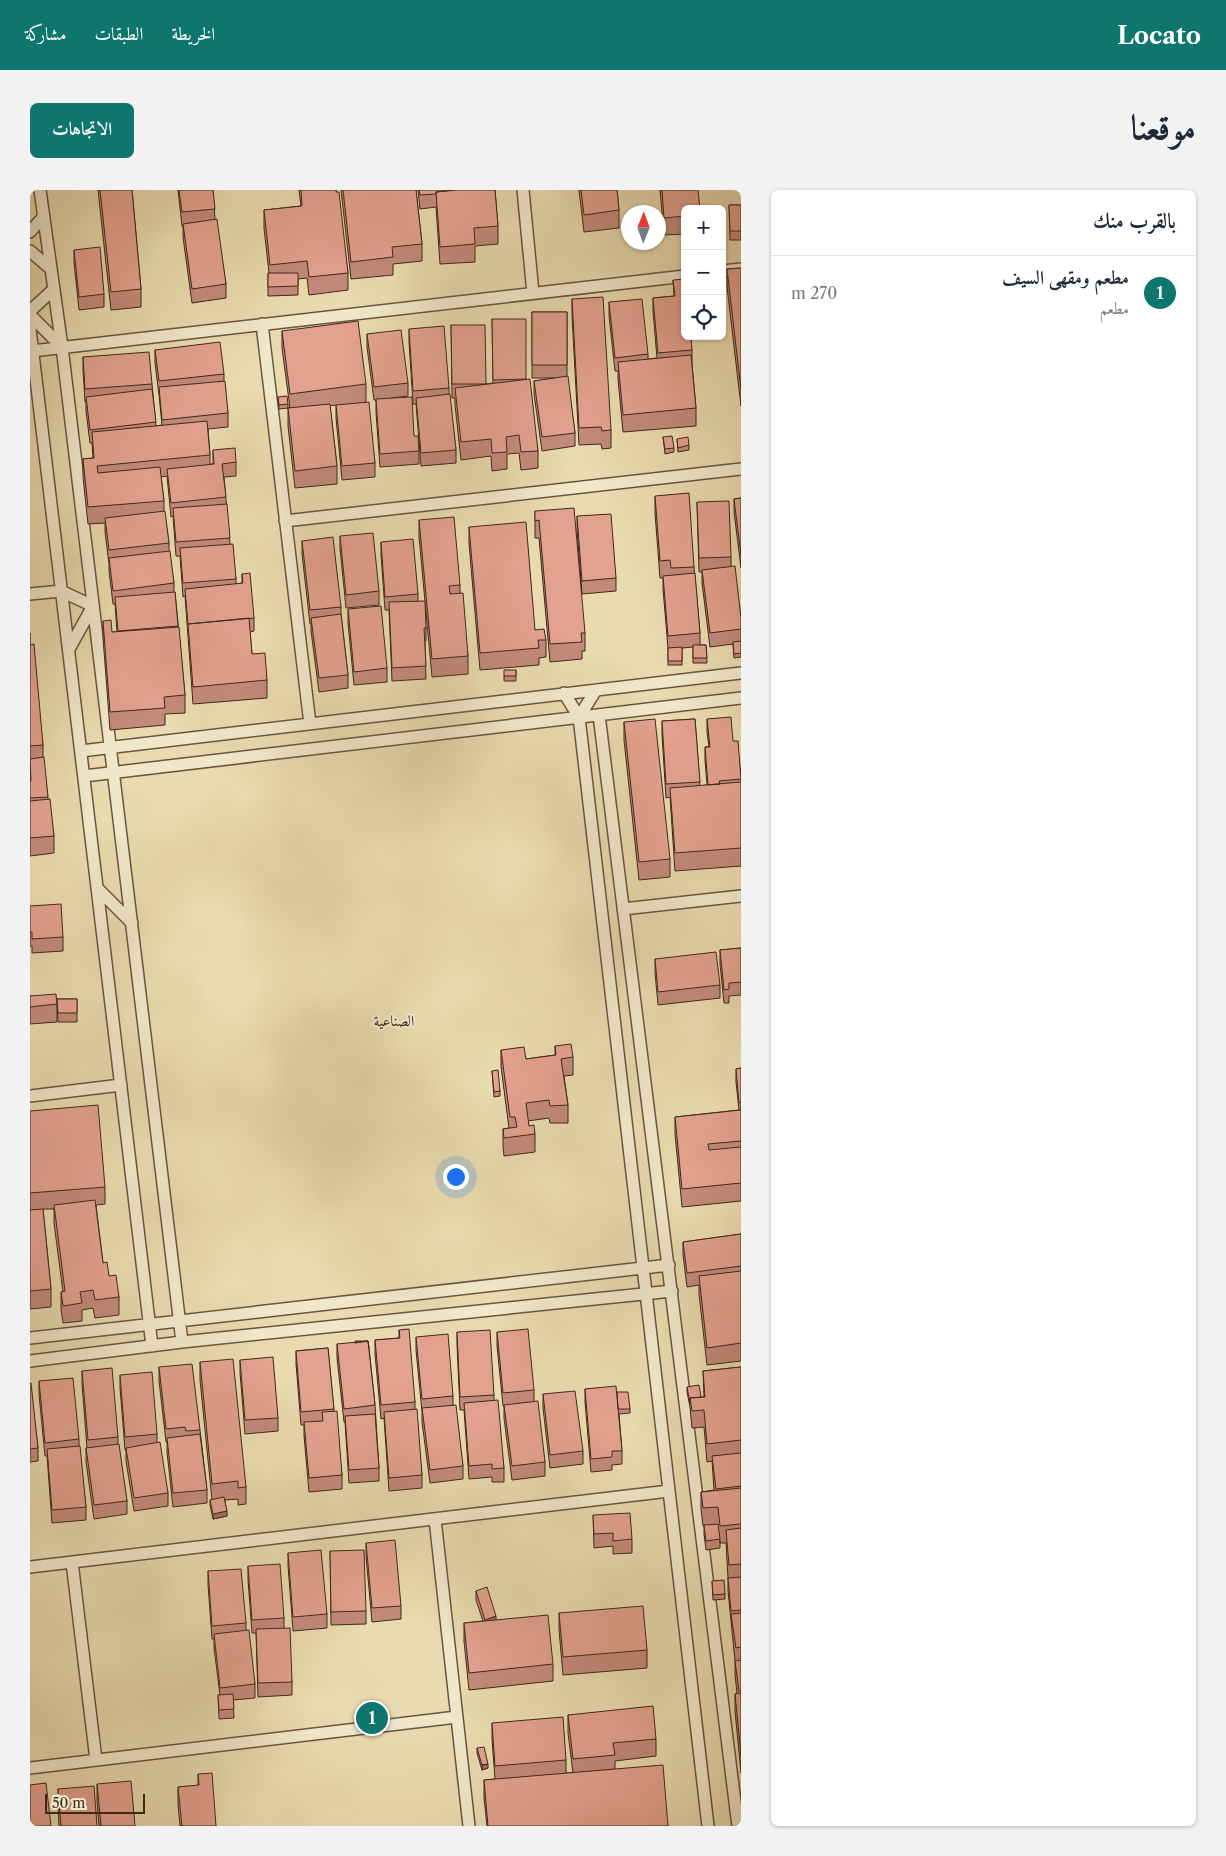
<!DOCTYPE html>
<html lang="ar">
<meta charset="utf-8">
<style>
:root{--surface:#fff;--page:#f2f2f3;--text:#1f2937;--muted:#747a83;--line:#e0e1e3;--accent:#0f766e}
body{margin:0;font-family:"Libre Caslon Text",Amiri,serif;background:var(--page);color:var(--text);direction:rtl}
.controls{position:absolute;right:15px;top:15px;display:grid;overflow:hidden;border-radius:8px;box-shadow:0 1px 4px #0004}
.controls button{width:45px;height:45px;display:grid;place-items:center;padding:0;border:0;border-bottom:1px solid var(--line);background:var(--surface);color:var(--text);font:25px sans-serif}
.compass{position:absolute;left:591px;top:15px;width:45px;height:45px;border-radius:50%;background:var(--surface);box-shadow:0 1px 4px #0004;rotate:1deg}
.scale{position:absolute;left:15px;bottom:12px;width:100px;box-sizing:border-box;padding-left:5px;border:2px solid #3e281b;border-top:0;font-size:14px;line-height:18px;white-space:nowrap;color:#3e281b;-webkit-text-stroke:4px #f1e8cb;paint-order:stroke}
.you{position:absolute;left:425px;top:986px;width:18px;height:18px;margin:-12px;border:4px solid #fff;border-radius:50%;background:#1a73e8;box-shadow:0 0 0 8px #1a73e833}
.badge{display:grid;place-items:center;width:32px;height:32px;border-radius:50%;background:var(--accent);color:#fff;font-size:16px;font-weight:700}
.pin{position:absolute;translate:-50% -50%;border:2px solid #fff;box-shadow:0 1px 5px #0006}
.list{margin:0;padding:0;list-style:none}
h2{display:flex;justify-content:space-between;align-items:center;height:65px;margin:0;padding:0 20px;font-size:21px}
h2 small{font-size:16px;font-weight:400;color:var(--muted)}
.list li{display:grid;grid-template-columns:32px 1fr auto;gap:15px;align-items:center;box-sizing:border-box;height:75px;padding:0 20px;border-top:1px solid var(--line)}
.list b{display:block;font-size:19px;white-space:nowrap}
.list p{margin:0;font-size:16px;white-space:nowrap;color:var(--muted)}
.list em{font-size:16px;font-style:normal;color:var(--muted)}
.icon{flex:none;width:28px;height:28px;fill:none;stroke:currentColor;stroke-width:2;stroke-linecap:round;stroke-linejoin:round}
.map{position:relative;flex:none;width:711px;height:1636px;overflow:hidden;direction:ltr;border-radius:8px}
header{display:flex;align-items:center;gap:30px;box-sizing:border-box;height:70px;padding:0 25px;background:var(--accent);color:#fff}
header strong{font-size:24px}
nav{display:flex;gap:28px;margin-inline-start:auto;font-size:18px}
.intro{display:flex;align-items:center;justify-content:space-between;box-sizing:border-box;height:120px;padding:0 30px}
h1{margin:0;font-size:35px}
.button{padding:12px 22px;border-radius:8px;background:var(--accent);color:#fff;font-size:18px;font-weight:700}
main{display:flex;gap:30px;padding:0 30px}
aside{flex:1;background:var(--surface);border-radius:8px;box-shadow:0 1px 4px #0004}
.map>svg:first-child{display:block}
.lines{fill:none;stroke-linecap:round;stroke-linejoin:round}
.street-casing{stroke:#695540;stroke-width:14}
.street{stroke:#f1e8cb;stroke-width:11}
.wall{fill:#c38a7b;stroke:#3e281b}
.shaded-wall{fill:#9f7164;stroke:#3e281b}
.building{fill:#e3a18f;stroke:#3e281b}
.labels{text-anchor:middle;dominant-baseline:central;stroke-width:4;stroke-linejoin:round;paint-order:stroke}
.neighbourhood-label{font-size:15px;fill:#3e281b;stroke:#f1e8cb}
</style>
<header>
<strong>Locato</strong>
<nav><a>الخريطة</a><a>الطبقات</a><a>مشاركة</a></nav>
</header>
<div class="intro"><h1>موقعنا</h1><a class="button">الاتجاهات</a></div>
<main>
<aside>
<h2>بالقرب منك<small></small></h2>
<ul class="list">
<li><span class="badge">1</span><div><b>مطعم ومقهى السيف</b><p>مطعم</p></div><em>270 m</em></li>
</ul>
</aside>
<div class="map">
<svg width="711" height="1636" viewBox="0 0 711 1636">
<rect width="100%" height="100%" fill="#e9dbaf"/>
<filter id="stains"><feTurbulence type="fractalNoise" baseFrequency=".004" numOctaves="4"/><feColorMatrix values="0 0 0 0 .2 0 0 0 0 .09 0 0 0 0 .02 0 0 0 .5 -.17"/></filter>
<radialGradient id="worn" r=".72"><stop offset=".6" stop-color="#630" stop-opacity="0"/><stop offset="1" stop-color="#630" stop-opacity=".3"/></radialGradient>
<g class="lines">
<g class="street-casing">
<path id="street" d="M10 0 32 157 152 1152
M493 0 503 103
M0 42 14 26
M0 61 21 79
M692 81 711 79
M0 121 24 99
M0 125 32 157
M232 134 280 534
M0 139 122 1156
M2 161 655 86
M255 331 711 279
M0 404 31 401 63 416 39 459
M534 503 549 527 566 500
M569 525 708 1636
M549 527 678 1636
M51 561 711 483
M54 586 711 508
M67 698 102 733
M593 719 711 706
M0 906 91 895
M0 1148 639 1075
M0 1171 152 1152 642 1101
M405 1329 439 1636
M42 1372 66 1570
M0 1377 639 1301
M0 1578 427 1527"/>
</g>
<use href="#street" class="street"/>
</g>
<path class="wall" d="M68 0H102L111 99V117L81 120Z
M148 0H183L185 29 196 94V108L162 113 153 47V36H152Z
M269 0H306L318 83V100L279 105 277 88 268 89V105L238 106V83H239L234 38V20L271 16Z
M311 0H386L392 54V71L363 74V85L321 89Z
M388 0H465L468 36V54L445 56V72L410 74 406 17 390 19Z
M549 0H587L589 20V38L554 42Z
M630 0H668L655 19V44L634 45Z
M699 15H711V50H700Z
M44 60 74 104V117L49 120 44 73Z
M711 78V216L697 97V79Z
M643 90 662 160V174L666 218V236L593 242 588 189V181H585L579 126V112L618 164V169L627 168 623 121V108L644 106Z
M542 109 581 240V258L572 259 571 254 549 255 542 126Z
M502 122H537V187L545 243V256L512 261 504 204V191L525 188H502Z
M462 129 496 189 508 261V278L491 280 489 263 477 264V279L462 281 461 266 431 270 425 215V208H422L421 135 456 194 463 193Z
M379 139 419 198V205L426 260V273L391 276 386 214H383L379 152Z
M252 141 336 194V212L345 273V287L312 290 306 228V215L300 216 307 276V294L265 298 258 236V218H260L252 158Z
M337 144 378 193V206L361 208 384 246 389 261V274L350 277 346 223V210H344L337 157Z
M125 160 194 184V191L198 223V237L178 239 180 265V274H183V260L206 272V286L194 287 200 354 206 389V394L212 393V384L224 428V441L220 442 222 464 237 490V508L163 514 155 406 153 407 150 366H146L143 326 141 327 137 286 131 287 134 311V321L139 353V361L144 393V402H145L155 505V523L135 524V535L80 540 73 448V431L82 442H87L85 414H83L79 381V374L75 342V333L58 334 53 287V269L63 268 62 253H60L56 221V212H55L53 180V167L122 194 126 236 132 235 129 205 125 173Z
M248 207 258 214V218L249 219Z
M633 247 644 258V262L635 264Z
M647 249 659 255V260L648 262Z
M625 306 664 377 670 443V455H676L677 473H663V457L652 458V475H638V458L633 399V388H630L625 323Z
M711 308V378L704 322V309Z
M667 312 701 367V376L711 428V467L704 468 703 454 680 457 672 393V382H669Z
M505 321 555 443V461H552V469L520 472 509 348H505Z
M547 326 586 388V401L552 404 547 340Z
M389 330 430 395V403L438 466V484L402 487 389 347Z
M439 337 505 440 516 450V467L509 468V475L450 480 439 354Z
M310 346 349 401V415L316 418 310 359Z
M272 351 311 417V424L318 485V498L289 502 281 441V434H280L272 364Z
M351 352 388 404V411L396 438V451H395L396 489 362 491 359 420H355L351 365Z
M318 419 357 478V492L324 495 318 433Z
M0 443V455L13 555V567L18 609 24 646V663L0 666Z
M486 480V491H474V486Z
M665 529 670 596 677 595 675 570V557H679L677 542V529L703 551 711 581V676L645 681 640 607 636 608 632 545V531Z
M594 532 640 669V687L609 690 594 550Z
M0 716 33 747V761L2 763V756H0Z
M711 758V805L699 806V813H694L690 774V760Z
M625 769 690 795V808L628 815 625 783Z
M0 806 27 814V832L0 834Z
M27 809H47V832H28Z
M525 856 543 867V885L534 886 538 915V933H520L519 928 498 931 499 936 505 944V962L474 966 473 957V939L479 938 471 877V860L496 869 525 865Z
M711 878V1011L652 1017 645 944V927L709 920 706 892V879Z
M462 881 470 901V906L464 907Z
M0 921 75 997V1014L66 1015 73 1073 89 1107V1125L65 1128 63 1118 52 1120V1131L33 1133 31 1119V1102H33L24 1033V1019H13L21 1099V1117L0 1119Z
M711 1044V1171L677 1175 669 1104V1095L657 1097 653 1065V1052Z
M369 1140 385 1212V1219L392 1285V1298L359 1301 354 1228 351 1229 345 1164V1150L369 1148Z
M427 1142 464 1205V1210L474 1278V1292H462V1287L439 1289 434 1220H430L427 1155Z
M467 1142 504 1200V1211L515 1272V1286L482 1290 474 1228V1216H473L467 1156Z
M386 1147 423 1206V1215L433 1276V1289L400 1293 392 1232V1222L386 1160Z
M307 1154 339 1158 345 1215 349 1278V1291L319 1293 315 1232H314L307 1168Z
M298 1158 304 1221 312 1285V1299L279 1302 274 1246V1235H271L266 1174V1161Z
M210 1170 248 1228V1241L215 1244 210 1183Z
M170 1172 216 1297V1314L208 1315V1309L195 1310 197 1326 183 1329 180 1315V1310H182L170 1190Z
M129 1177 170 1240 177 1300V1313L143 1317 137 1262V1252H136L129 1191Z
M711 1177V1583L705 1521V1504L707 1503 705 1485V1471L698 1401V1388L696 1353H690V1350V1358L676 1360 674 1344V1336H673L671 1319V1302L684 1300 682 1271 677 1272 674 1237 662 1238 660 1217 657 1202V1197L671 1207H674L673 1181Z
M52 1181 88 1247V1254L97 1311V1324L64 1329 56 1272V1258H57L52 1194Z
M90 1185 127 1244V1253L138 1303V1316L104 1321 96 1271V1260H95L90 1198Z
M9 1191 49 1249V1256L56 1317V1330L22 1333 17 1266H15L9 1205Z
M0 1193 8 1258V1271L0 1272Z
M555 1199 587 1202 600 1219V1223L589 1224 592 1261V1274L582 1275V1280L561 1282 555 1212Z
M513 1204 553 1261V1274L520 1278 513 1218Z
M563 1325 602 1349V1363L583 1364V1356L564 1358Z
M336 1353 371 1416V1429L342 1432 336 1366Z
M300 1361 336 1421V1434L301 1435Z
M258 1363 297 1424V1438L263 1441 258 1376Z
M218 1376 254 1428V1438L262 1492V1505L228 1507 226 1443H222L218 1390Z
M178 1381 216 1433V1441L225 1494V1508L203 1510 204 1528 189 1529 188 1505H190L184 1458V1449H182L178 1395Z
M682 1391 695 1404V1409L683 1410Z
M446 1401 466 1430 523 1474V1491L439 1500 434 1451V1433L453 1431 446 1410Z
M529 1423 617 1460V1478L533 1485 529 1440Z
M538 1525 626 1549V1566L585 1571V1579L638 1636H457L454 1608V1590L465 1589 462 1550V1533L536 1570V1583H543L538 1543Z
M447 1558 458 1578 452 1580 447 1563Z
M168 1584 186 1636H150L148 1615V1597L168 1596Z
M67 1594 105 1636H69L67 1611Z
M28 1599 67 1636H29L28 1616Z"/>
<path class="shaded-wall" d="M197 1321V1326L183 1329V1324Z
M466 1426V1435L455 1439V1430Z
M458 1574V1578L452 1580V1575Z"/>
<path class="building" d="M70 0H102L111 99 81 102Z
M149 0H183L185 19 152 22Z
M271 0H306V2H309L318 83 279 87 277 71 240 75 234 20 272 16Z
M313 0H386L392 54 362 57 363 67 321 72Z
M389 0H423L406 2V4L390 5Z
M426 0H465L468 36 444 38 445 54 410 57 406 2Z
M551 0H587L589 20 554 25Z
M632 0H668L670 19H655V26L634 28Z
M699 15H711V41H700Z
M187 29 196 94 162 99 153 34Z
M70 57 74 104 49 107 44 60Z
M711 78V199L697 79Z
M238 83H268V96L238 97Z
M655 89V146H661L662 160 628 163 623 108 645 106 643 90Z
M573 107 581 240 572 241 571 237 549 238 542 109Z
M612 109 618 164 585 168 579 112Z
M502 122H537V175H502Z
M462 129H496V189L463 190Z
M328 131 336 194 260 204 252 141Z
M421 135H455L456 194H422Z
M414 136 419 198 383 201 379 139Z
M371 140 378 193 344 197 337 144Z
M190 152 194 184 129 191 125 160Z
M119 162 122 194 55 199 53 167Z
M661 165 666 218 593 225 588 172Z
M538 186 545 243 512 247 504 191Z
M500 189 508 261 491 262 489 245 476 247 477 262 462 263 461 249 431 252 425 198Z
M195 191 198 223 132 230 129 197Z
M122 199 126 232 60 240 56 207Z
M420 204 426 260 391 263 386 208Z
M257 206 258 214 249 215 248 207Z
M382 207 384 246H388L389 261 350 264 346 209Z
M339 212 345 273 312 276 306 215Z
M300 214 307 276 265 281 258 218Z
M177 231 180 265 67 276 68 283 130 277 134 311 58 317 53 269 64 268 62 242Z
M642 246 644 258 635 259 633 247Z
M658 247 659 255 648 258 647 249Z
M205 258 206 272 192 274 196 307 141 313 137 279 184 274 183 260Z
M659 303 664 377 641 378 640 370 630 371 625 306Z
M711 308V365L704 309Z
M699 311 701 367 669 368 667 312Z
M197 314 200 348 146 352 143 318Z
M544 318 555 443H551L552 452 520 454 509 330 505 331V321Z
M135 321 139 353 79 360 75 328Z
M581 324 586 388 552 391 547 326Z
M424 327 430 395 419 396 420 404 433 403 438 466 402 469 389 330Z
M496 332 505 440 514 439 516 450H508L509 458 450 463 439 337Z
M343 343 349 401 316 405 310 346Z
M303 347 311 417 280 420 272 351Z
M383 349 388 404 355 407 351 352Z
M203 354 206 389 153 393 150 358Z
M140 361 144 393 83 401 79 368Z
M705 376 711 428V439L680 443 672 380Z
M220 383 224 428 158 434 155 399 213 393 212 384Z
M665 383 670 443 638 446 633 386Z
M145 402 148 436 88 441 85 407Z
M395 411 396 438H394L396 476 362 478 359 412Z
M351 416 357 478 324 482 318 419Z
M311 424 318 485 289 488 281 428Z
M219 428 222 464 235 463 237 490 163 497 158 434Z
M81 430 82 442 149 437 155 505 134 507 135 518 80 522 73 431Z
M711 451V463L704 464 703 452Z
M4 454 13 555 0 556V455Z
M663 455H676L677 468H663Z
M652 457V471H638V458Z
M474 480H486V486H474Z
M701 527 703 551H708L711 589 689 591 690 594 678 595 675 557H680L677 529Z
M625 529 640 669 609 672 594 532Z
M665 529 670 592 636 594 632 531Z
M14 567 18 607 0 608V591H1L0 569Z
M711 592V658L645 663 640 598Z
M20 609 24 646 0 648V611Z
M31 714 33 747 2 749V742H0V716Z
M711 758V792L699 793V799L694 800 690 760Z
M686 762 690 795 628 802 625 769Z
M26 804 27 814 0 817V806Z
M27 809H47V823H28Z
M541 854 543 867 531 869 538 915 520 916 519 910 496 913 499 936 504 935 505 944 474 948 473 939 487 937 485 927H480L471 860 494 857 496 869 526 865 525 856Z
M711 878V912L709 913 706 879Z
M468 880 470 901 464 902 462 881Z
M68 915 75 997 0 1003V921Z
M711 920V951L678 954 679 960 711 957V993L652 999 645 927Z
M65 1010 73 1073 77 1072 79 1086 86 1085 89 1107 65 1110 63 1100 50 1102 52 1113 33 1116 31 1102 35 1101 24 1015Z
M13 1019 21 1099 0 1101V1020Z
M711 1044V1076L657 1083 653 1052Z
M711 1081V1153L677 1158 669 1086Z
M379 1139 385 1212 351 1215 345 1150 370 1148 369 1140Z
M498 1139 504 1200 473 1203 467 1142Z
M460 1140 464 1205 430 1207 427 1142Z
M418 1144 423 1206 392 1209 386 1147Z
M325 1151H338L339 1158 338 1151 325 1153Z
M338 1151 345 1215 314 1219 307 1154Z
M298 1158 304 1219 271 1222 266 1161Z
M243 1167 248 1228 215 1230 210 1170Z
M203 1169 216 1297 208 1298V1291L182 1294 170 1172Z
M162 1174 170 1240 156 1241 155 1237 136 1239 129 1177Z
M711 1177V1250L677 1254 674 1220 662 1221 660 1208 675 1207 673 1181Z
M82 1178 88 1247 58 1250 52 1181Z
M122 1182 127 1244 95 1247 90 1185Z
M43 1188 49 1249 15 1253 9 1191Z
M0 1193H1L8 1258 0 1259Z
M669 1195 671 1207 660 1208V1213L657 1197Z
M586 1196 592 1261H582V1267L561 1269 555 1199Z
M545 1201 553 1261 520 1265 513 1204Z
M587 1202H598L600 1219H588Z
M468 1210 474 1278 462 1279V1274L439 1276 434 1213Z
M508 1211 515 1272 482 1276 474 1215Z
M426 1215 433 1276 400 1280 392 1218Z
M387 1219 392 1285 359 1288 354 1222Z
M307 1221 312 1285 279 1288 274 1232 293 1231 292 1222Z
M345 1224 349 1278 319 1280 315 1226Z
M170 1244 177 1300 143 1303 137 1248Z
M130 1252 138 1303 104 1308 96 1258Z
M89 1254 97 1311 64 1315 56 1258Z
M50 1256 56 1317 22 1320 17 1259Z
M711 1263V1296L686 1299 682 1266Z
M711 1298V1334L690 1336 688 1317 673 1318 671 1302Z
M194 1307 197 1321 183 1324 180 1310Z
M600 1323 602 1349 583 1351V1343L564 1344 563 1325Z
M688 1334 690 1349 676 1351 674 1335Z
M711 1338V1374L699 1375 696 1340Z
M365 1350 371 1416 342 1418 336 1353Z
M291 1360 297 1424 263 1427 258 1363Z
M334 1360 336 1421 301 1422 300 1361Z
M250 1374 254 1428 222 1430 218 1376Z
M211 1379 216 1433 182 1436 178 1381Z
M711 1387V1420L701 1421 698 1388Z
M694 1390 695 1404 683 1405 682 1391Z
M457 1397 466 1426 455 1430 446 1401Z
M613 1416 617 1460 533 1467 529 1423Z
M711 1423V1457L706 1458 701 1424Z
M518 1425 523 1474 439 1483 434 1433Z
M260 1438 262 1492 228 1493 226 1439Z
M219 1440 225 1494 190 1498 184 1444Z
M711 1470V1501H709L705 1471Z
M711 1503V1565L705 1504Z
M203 1504 204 1519 189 1520 188 1505Z
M623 1516 626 1549 583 1553 585 1565 543 1569 538 1525Z
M533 1527 536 1570 465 1576 462 1533Z
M454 1557 458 1574 452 1575 447 1558Z
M633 1575 638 1636H458L454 1590Z
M182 1583 186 1636H152L148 1597 169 1595 168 1584Z
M101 1591 105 1636H71L67 1594Z
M16 1593 21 1636H0V1595Z
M64 1596 67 1636H31L28 1599Z"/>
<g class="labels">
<g class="neighbourhood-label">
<text x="364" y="830">الصناعية</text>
</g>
</g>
<rect width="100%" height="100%" filter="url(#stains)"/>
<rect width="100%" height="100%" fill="url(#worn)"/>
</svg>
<div class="controls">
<button>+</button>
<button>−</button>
<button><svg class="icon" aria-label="locate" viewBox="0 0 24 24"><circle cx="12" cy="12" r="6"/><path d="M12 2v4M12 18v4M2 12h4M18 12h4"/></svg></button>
</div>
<svg class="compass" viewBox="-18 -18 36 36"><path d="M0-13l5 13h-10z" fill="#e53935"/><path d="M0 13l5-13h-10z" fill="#747a83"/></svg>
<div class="scale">50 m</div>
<div class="you"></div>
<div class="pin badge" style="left:342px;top:1528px">1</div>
</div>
</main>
